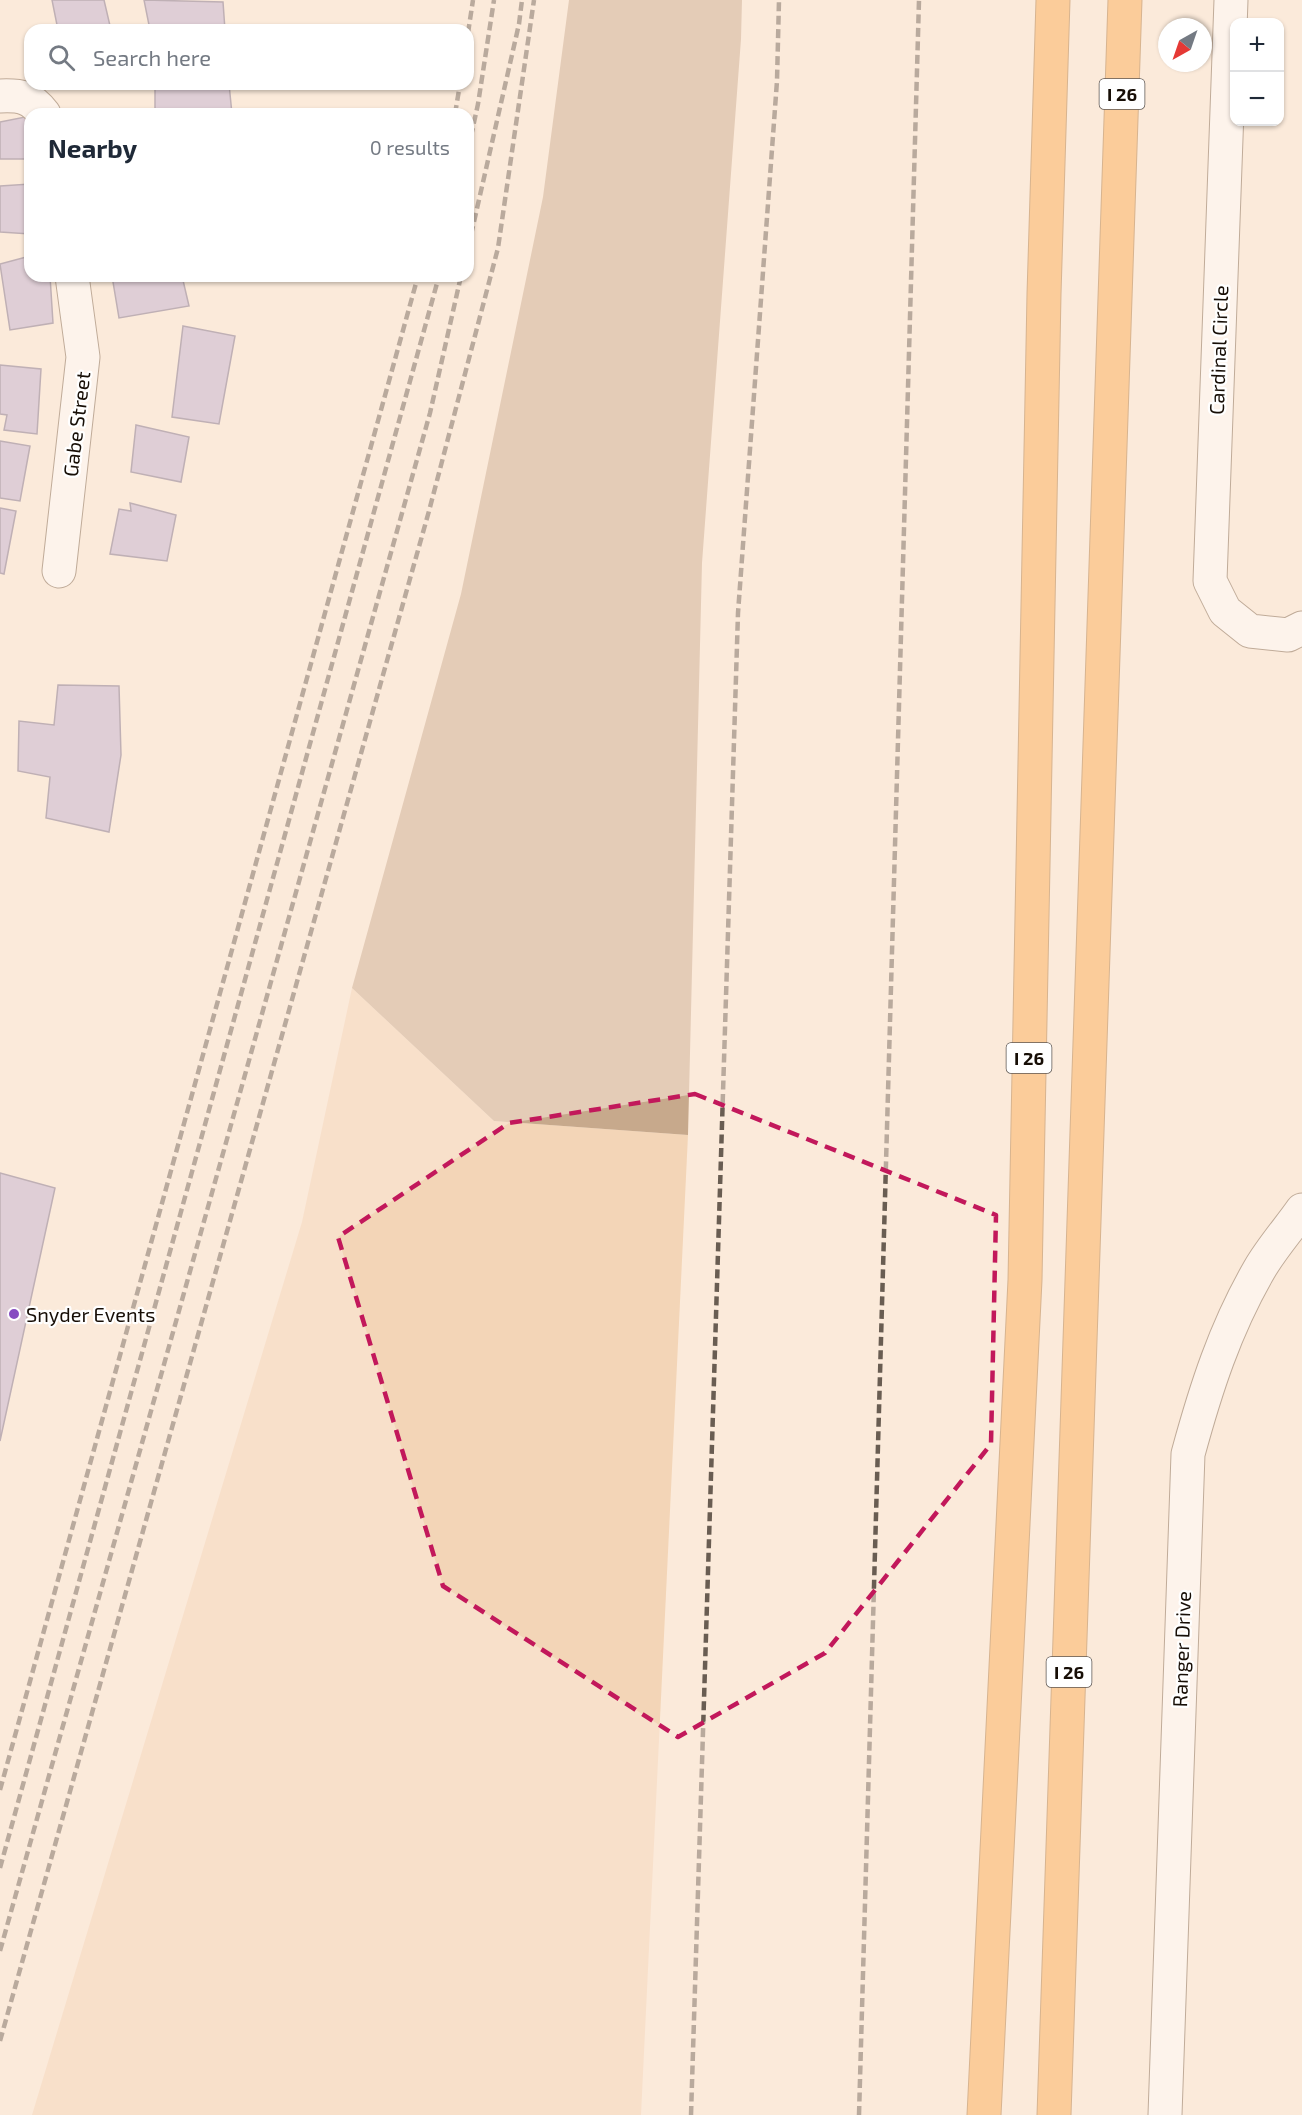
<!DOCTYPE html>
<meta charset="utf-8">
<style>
:root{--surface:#fff;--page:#f6f6f7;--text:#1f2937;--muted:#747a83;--line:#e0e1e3}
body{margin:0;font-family:"Exo 2",sans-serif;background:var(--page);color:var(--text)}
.controls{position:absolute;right:18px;top:18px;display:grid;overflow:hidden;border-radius:12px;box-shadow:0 2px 4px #0004}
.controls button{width:54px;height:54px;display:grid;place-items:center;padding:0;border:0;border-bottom:2px solid var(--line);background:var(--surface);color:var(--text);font:30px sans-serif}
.compass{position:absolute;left:1158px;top:18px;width:54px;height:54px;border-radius:50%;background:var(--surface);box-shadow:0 2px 4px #0004;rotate:220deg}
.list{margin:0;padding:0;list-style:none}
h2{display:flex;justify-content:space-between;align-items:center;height:78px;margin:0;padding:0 24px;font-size:26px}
h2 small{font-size:20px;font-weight:400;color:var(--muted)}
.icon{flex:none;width:33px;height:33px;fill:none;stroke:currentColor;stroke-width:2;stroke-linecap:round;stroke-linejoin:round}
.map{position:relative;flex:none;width:1302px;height:2115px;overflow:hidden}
.search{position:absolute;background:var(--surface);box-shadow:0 2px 4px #0004;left:24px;top:24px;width:450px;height:66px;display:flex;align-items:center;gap:15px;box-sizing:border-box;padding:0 21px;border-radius:18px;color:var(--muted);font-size:22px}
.panel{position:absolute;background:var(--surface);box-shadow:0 2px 4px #0004;left:24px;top:108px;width:450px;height:174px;border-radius:18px}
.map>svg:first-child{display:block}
.green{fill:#f3d5b7}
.forest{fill:#c7a98c}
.building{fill:#bcadd1;stroke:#776b87;stroke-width:1.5}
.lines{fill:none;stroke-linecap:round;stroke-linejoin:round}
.minor-casing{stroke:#786149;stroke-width:35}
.motorway-casing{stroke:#ab7334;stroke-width:35}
.minor{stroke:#fff;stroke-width:33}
.motorway{stroke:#faa94c;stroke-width:33}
.rail{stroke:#695d52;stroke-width:4.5;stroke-dasharray:9 4.5;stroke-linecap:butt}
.marked{fill:none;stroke:#c2185b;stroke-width:4.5;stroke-dasharray:12 8;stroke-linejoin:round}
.poi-dot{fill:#864bc1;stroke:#fff;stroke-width:2}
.labels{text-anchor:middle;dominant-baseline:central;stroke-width:4.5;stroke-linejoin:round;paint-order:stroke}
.shield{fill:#fff;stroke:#5d5651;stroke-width:1.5}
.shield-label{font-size:18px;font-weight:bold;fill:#170e06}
.street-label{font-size:20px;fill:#170e06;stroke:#fff}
.poi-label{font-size:20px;fill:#170e06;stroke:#fff;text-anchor:start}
</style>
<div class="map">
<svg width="1302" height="2115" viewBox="0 0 1302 2115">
<rect width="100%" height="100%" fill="#fbeada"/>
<path class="green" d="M352 988 494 1121 688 1135 641 2115H32L302 1222Z"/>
<path class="forest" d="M569 0H742L741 39 702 563 688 1135 494 1121 352 988 461 594 543 197Z"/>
<path class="building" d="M52 0H104L111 30H58Z
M144 0 223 2 225 30H150Z
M155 84H229L232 114H155Z
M25 117 30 131V159H0V122Z
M30 184V234L0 232V186Z
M30 256V276H50L53 323 10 330 0 264Z
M112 276H182L189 306 119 318Z
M183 326 235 336 219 424 172 417Z
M0 365 41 369 37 434 4 430 7 415 0 414Z
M136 425 189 437 181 482 131 472Z
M0 441 30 446 20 501 0 498Z
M130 503 176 515 167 561 110 554 119 509 131 511Z
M0 508 16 511 4 574 0 573Z
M58 685 119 686 121 755 109 832 46 818 50 777 18 771 19 721 54 725Z
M0 1173 55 1188 0 1441Z"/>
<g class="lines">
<g class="minor-casing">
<path id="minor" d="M1231 0 1210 581 1225 611 1250 631 1288 635 1302 628
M0 96C21 95 31 97 44 114
M59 571 83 357 72 276
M1165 2115 1188 1454C1206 1388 1225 1329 1259 1270 1271 1249 1288 1230 1302 1210"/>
</g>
<g class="motorway-casing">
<path id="motorway" d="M984 2115 1025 1280 1044 294 1053 0
M1054 2115 1125 0"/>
</g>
<use href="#minor" class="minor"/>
<use href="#motorway" class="motorway"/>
<path class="rail" d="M468 33 473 0
M455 114 460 84
M468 150 478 104 494 0
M468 248 519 24 522 0
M0 1790 418 276
M0 1868 439 276
M0 1951 430 413 461 276
M0 2041 429 511 498 248 534 0
M691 2115 738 613 777 81 779 0
M859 2115 919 0"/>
</g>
<path d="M0 0H1302V2115H0ZM695 1094 996 1215 991 1444 825 1653 678 1737 443 1586 338 1237 509 1123Z" fill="#fbeada" fill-opacity=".55" fill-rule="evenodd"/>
<path class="marked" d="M695 1094 996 1215 991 1444 825 1653 678 1737 443 1586 338 1237 509 1123Z"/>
<circle class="poi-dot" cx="14" cy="1314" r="6"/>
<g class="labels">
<g class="shield">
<rect x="1099.5" y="79" width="45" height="30" rx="4.5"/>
<rect x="1006.5" y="1043" width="45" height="30" rx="4.5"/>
<rect x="1046.5" y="1657" width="45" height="30" rx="4.5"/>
</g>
<g class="shield-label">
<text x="1122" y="94">I 26</text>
<text x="1029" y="1058">I 26</text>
<text x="1069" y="1672">I 26</text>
</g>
<g class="street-label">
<text transform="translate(1218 350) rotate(-88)">Cardinal Circle</text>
<text transform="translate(76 424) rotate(-83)">Gabe Street</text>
<text transform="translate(1181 1649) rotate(-88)">Ranger Drive</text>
</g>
<g class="poi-label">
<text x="26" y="1314">Snyder Events</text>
</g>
</g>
</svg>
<div class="controls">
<button>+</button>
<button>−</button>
</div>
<svg class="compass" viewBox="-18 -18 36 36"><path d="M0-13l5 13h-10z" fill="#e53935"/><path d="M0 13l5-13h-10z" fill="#747a83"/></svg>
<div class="search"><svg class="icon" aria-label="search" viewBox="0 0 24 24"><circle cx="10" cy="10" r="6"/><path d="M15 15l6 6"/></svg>Search here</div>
<section class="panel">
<h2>Nearby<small>0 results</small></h2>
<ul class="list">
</ul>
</section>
</div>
